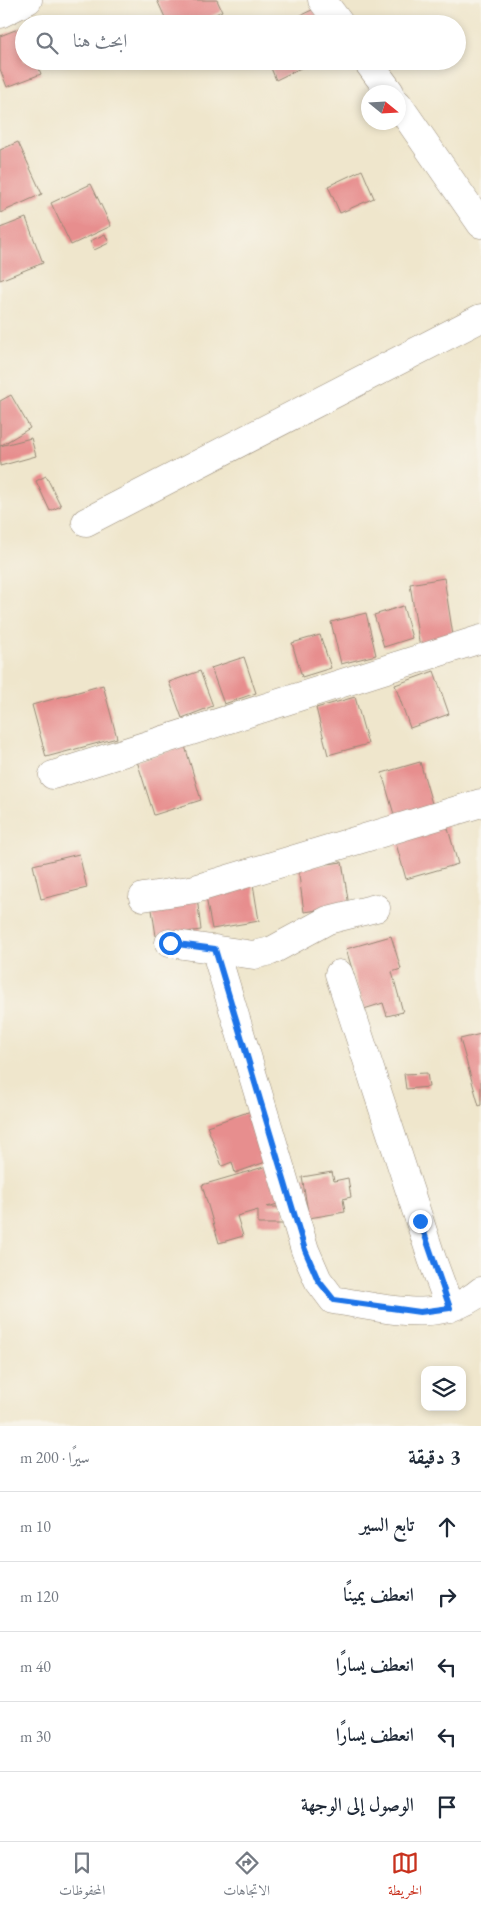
<!DOCTYPE html>
<html lang="ar">
<meta charset="utf-8">
<style>
:root{--surface:#fff;--page:#f2f2f3;--text:#1f2937;--muted:#747a83;--line:#e0e1e3;--accent:#c8321e}
body{margin:0;font-family:"EB Garamond",Amiri,serif;background:var(--page);color:var(--text);direction:rtl}
.controls{position:absolute;right:15px;bottom:15px;display:grid;overflow:hidden;border-radius:10px;box-shadow:0 2px 8px #0003}
.controls button{width:45px;height:45px;display:grid;place-items:center;padding:0;border:0;border-bottom:1px solid var(--line);background:var(--surface);color:var(--text);font:25px sans-serif}
.compass{position:absolute;left:361px;top:85px;width:45px;height:45px;border-radius:50%;background:var(--surface);box-shadow:0 2px 8px #0003;rotate:108deg}
.stop{position:absolute;width:15px;height:15px;margin:-11px;border:4px solid #1a73e8;border-radius:50%;background:#fff}
.stop.end{background:#1a73e8;border-color:#fff;box-shadow:0 1px 5px #0008}
.list{margin:0;padding:0;list-style:none}
h2{display:flex;justify-content:space-between;align-items:center;height:65px;margin:0;padding:0 20px;font-size:21px}
h2 small{font-size:16px;font-weight:400;color:var(--muted)}
.list li{display:grid;grid-template-columns:32px 1fr auto;gap:15px;align-items:center;box-sizing:border-box;height:70px;padding:0 20px;border-top:1px solid var(--line)}
.list b{display:block;font-size:19px;white-space:nowrap}
.list em{font-size:16px;font-style:normal;color:var(--muted)}
.icon{flex:none;width:28px;height:28px;fill:none;stroke:currentColor;stroke-width:2;stroke-linecap:round;stroke-linejoin:round}
.map{position:relative;flex:none;width:481px;height:1426px;overflow:hidden;direction:ltr}
.search{position:absolute;background:var(--surface);box-shadow:0 2px 8px #0003;left:15px;right:15px;top:15px;height:55px;display:flex;align-items:center;gap:12px;box-sizing:border-box;padding:0 18px;border-radius:28px;color:var(--muted);font-size:19px}
.sheet{height:415px;background:var(--surface)}
nav{display:flex;justify-content:space-around;align-items:center;box-sizing:border-box;height:70px;border-top:1px solid var(--line);background:var(--surface);font-size:14px;color:var(--muted)}
nav a{display:grid;justify-items:center;gap:2px}
nav .on{color:var(--accent)}
.map>svg:first-child{display:block}
.building{fill:#e78e8e}
.lines{fill:none;stroke-linecap:round;stroke-linejoin:round}
.minor-casing{stroke:#958875;stroke-width:29}
.minor{stroke:#fff;stroke-width:28}
.route{stroke:#1a73e8;stroke-width:6}
</style>
<div class="map">
<svg width="481" height="1426" viewBox="0 0 481 1426">
<rect width="100%" height="100%" fill="#f7f3e8"/>
<filter id="ink" filterUnits="userSpaceOnUse"><feTurbulence type="fractalNoise" baseFrequency=".02" numOctaves="2"/><feDisplacementMap in="SourceGraphic" scale="10" xChannelSelector="R" yChannelSelector="G"/><feConvolveMatrix kernelMatrix="1 2 1 2 8 2 1 2 1" color-interpolation-filters="sRGB"/></filter>
<filter id="wash" filterUnits="userSpaceOnUse"><feTurbulence type="fractalNoise" baseFrequency=".0096" numOctaves="4" result="noise"/><feDisplacementMap in="SourceGraphic" scale="20" xChannelSelector="R" yChannelSelector="G"/><feGaussianBlur stdDeviation="1.12" result="paint"/><feColorMatrix in="noise" values="0 0 0 0 0 0 0 0 0 0 0 0 0 0 0 0 0 1.4 0 .05"/><feComposite in="paint" operator="in"/></filter>
<g filter="url(#wash)">
<rect width="100%" height="100%" fill="#efe6cc"/>
<g id="blocks">
<path class="building" d="M157 0H217L222 11 195 24H168Z
M314 9 321 24H282Z
M23 27 24 61H36L41 74 7 87 0 69V36Z
M268 61H315L276 80Z
M18 142 42 194 0 213V150Z
M362 170 374 198 340 213 328 186Z
M91 184 111 226 71 245 51 203Z
M26 218 43 263 0 280V228Z
M105 234 109 243 94 250 90 241Z
M11 395 30 428 0 446V401Z
M31 438 36 456 0 466V446Z
M46 476 61 506 50 511 36 481Z
M444 578 454 642 420 648 410 584Z
M403 606 412 638 384 647 374 615Z
M366 613 376 655 341 664 331 622Z
M320 635 331 668 302 677 292 643Z
M244 657 256 693 224 704 211 668Z
M200 671 213 706 182 718 169 682Z
M434 671 449 714 410 728 395 685Z
M103 685 117 738 46 757 32 705Z
M355 697 368 744 328 755 316 708Z
M185 746 201 800 154 815 137 761Z
M420 762 433 807 395 818 382 773Z
M447 825 458 864 406 879 395 840Z
M79 854 87 888 41 899 33 865Z
M342 862 349 906 304 912 298 868Z
M253 884 259 921 212 929 205 892Z
M197 897 201 930 156 936 151 903Z
M391 936 401 969 392 972 403 1012 387 1016 383 1003 364 1009 346 949Z
M481 1034V1105L479 1106 460 1039Z
M427 1073 429 1087 406 1089 404 1074Z
M257 1109 274 1159 235 1173 232 1162 222 1166 207 1126Z
M274 1164 285 1202 267 1207H285V1224H258V1210L237 1216 243 1236 219 1243 202 1185Z
M332 1172 334 1181 348 1178 351 1197 343 1199 345 1212 309 1218 302 1177Z"/>
</g>
</g>
<g filter="url(#ink)">
<use href="#blocks" fill-opacity="0" stroke="#958875" stroke-width="1"/>
<g class="lines">
<g class="minor-casing">
<path id="minor" d="M322 0 340 24
M0 14 28 0
M367 61 390 92
M398 104 481 224
M86 522 481 318
M53 775 481 639
M143 897 195 889 481 803
M169 943 254 955 271 951 328 920 376 908
M215 949 305 1250 318 1280 333 1300C380 1307 441 1326 481 1291
M339 974 432 1259 450 1308"/>
</g>
<use href="#minor" class="minor"/>
</g>
</g>
<g class="lines" filter="url(#ink)">
<path class="route" d="M170 943 215 949 305 1250 318 1280 334 1300 420 1312 450 1308 420 1221"/>
</g>
</svg>
<div class="controls">
<button><svg class="icon" aria-label="layers" viewBox="0 0 24 24"><path d="M12 4l9 5-9 5-9-5zM3 14l9 5 9-5"/></svg></button>
</div>
<svg class="compass" viewBox="-18 -18 36 36"><path d="M0-13l5 13h-10z" fill="#e53935"/><path d="M0 13l5-13h-10z" fill="#747a83"/></svg>
<div class="stop" style="left:170px;top:943px"></div>
<div class="stop end" style="left:420px;top:1221px"></div>
<div class="search"><svg class="icon" aria-label="search" viewBox="0 0 24 24"><circle cx="10" cy="10" r="6"/><path d="M15 15l6 6"/></svg>ابحث هنا</div>
</div>
<section class="sheet">
<h2>3 دقيقة<small>سيرًا · 200 m</small></h2>
<ul class="list">
<li><svg class="icon" aria-label="ahead" viewBox="0 0 24 24"><path d="M12 20V5M6 11l6-6 6 6"/></svg><div><b>تابع السير</b></div><em>10 m</em></li>
<li><svg class="icon" aria-label="right" viewBox="0 0 24 24"><path d="M7 20v-9h11M14 6l5 5-5 5"/></svg><div><b>انعطف يمينًا</b></div><em>120 m</em></li>
<li><svg class="icon" aria-label="left" viewBox="0 0 24 24"><path d="M17 20v-9H6M10 6l-5 5 5 5"/></svg><div><b>انعطف يسارًا</b></div><em>40 m</em></li>
<li><svg class="icon" aria-label="left" viewBox="0 0 24 24"><path d="M17 20v-9H6M10 6l-5 5 5 5"/></svg><div><b>انعطف يسارًا</b></div><em>30 m</em></li>
<li><svg class="icon" aria-label="arrive" viewBox="0 0 24 24"><path d="M6 21V4h12l-3 4 3 4H6"/></svg><div><b>الوصول إلى الوجهة</b></div></li>
</ul>
</section>
<nav>
<a class="on"><svg class="icon" aria-label="map" viewBox="0 0 24 24"><path d="M3 6l6-2 6 2 6-2v14l-6 2-6-2-6 2zM9 4v14M15 6v14"/></svg>الخريطة</a>
<a><svg class="icon" aria-label="directions" viewBox="0 0 24 24"><path d="M12 3l9 9-9 9-9-9zM9 14v-3h6M13 9l2 2-2 2"/></svg>الاتجاهات</a>
<a><svg class="icon" aria-label="saved" viewBox="0 0 24 24"><path d="M7 4h10v16l-5-4-5 4z"/></svg>المحفوظات</a>
</nav>
